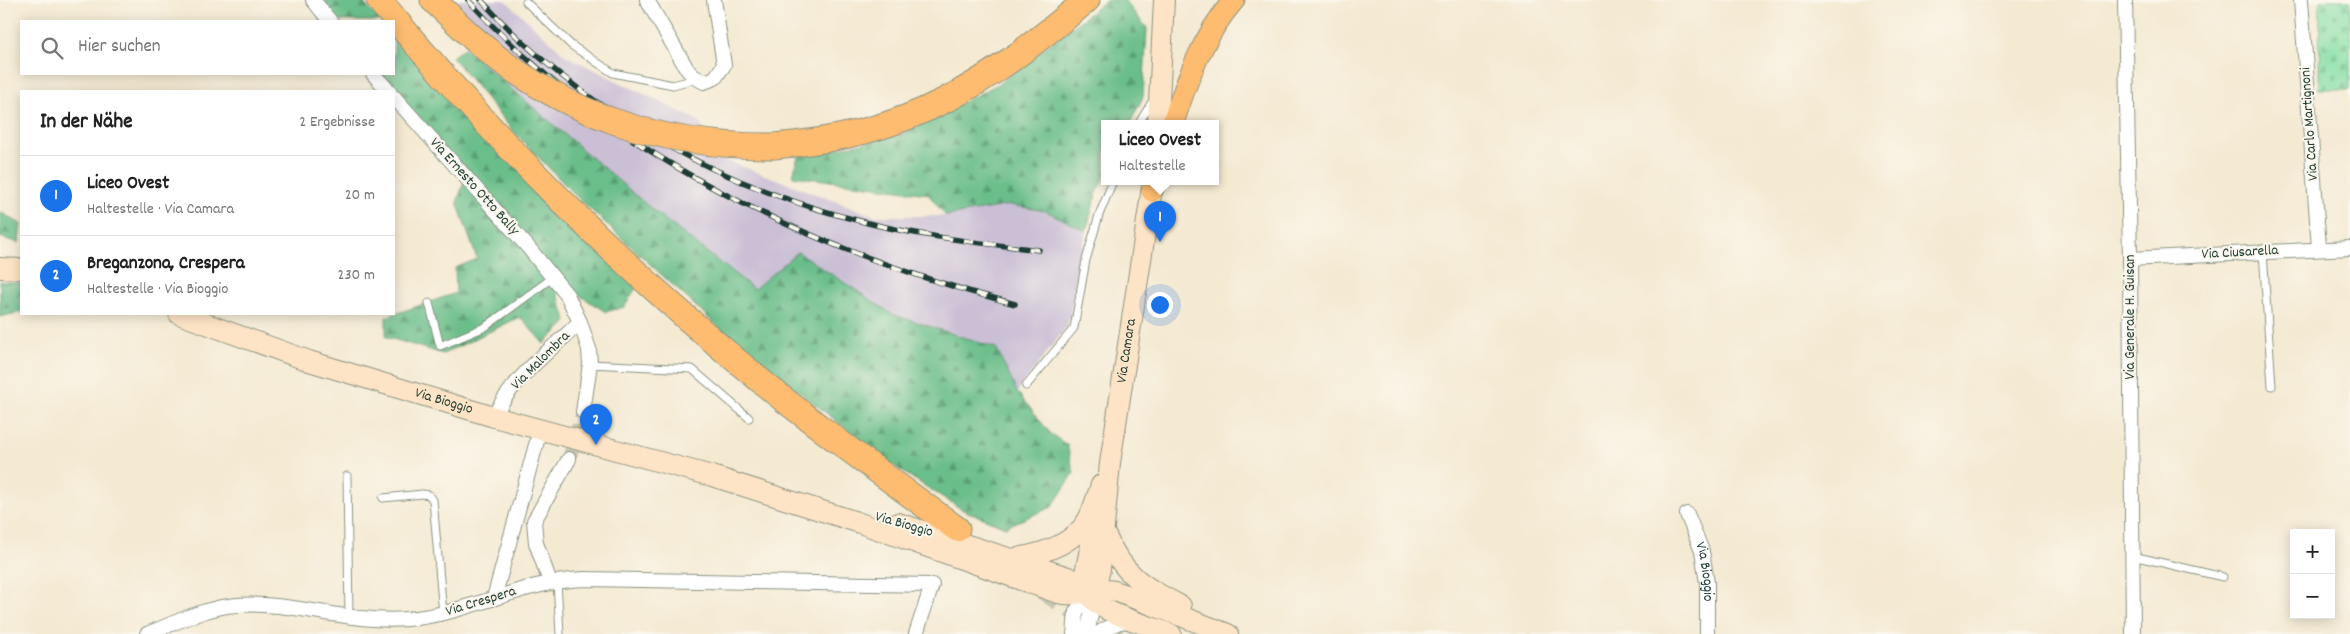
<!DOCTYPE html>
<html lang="de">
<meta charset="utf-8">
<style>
:root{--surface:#fff;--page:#f2f2f2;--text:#222;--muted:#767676;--line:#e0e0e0;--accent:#1a73e8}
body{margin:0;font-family:Dekko,sans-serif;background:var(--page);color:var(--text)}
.controls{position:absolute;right:15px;bottom:15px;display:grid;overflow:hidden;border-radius:0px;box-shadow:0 2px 12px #0003}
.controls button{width:45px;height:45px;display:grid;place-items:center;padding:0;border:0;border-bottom:1px solid var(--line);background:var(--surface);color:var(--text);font:25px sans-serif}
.you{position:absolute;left:1159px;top:304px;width:18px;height:18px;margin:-12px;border:4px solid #fff;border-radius:50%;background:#1a73e8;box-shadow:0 0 0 8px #1a73e833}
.badge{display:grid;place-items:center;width:32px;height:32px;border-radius:50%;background:var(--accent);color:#fff;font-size:16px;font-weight:700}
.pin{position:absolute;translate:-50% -41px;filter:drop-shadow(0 1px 2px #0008)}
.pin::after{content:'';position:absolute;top:26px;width:18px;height:15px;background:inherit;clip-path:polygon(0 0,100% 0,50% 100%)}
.popup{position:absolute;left:1101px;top:120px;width:118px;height:65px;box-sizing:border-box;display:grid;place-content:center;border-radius:0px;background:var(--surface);filter:drop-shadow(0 1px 4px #0005);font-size:16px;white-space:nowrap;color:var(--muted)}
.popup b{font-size:19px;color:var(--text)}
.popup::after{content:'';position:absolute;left:50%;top:100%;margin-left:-10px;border:10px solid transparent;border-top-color:var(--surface)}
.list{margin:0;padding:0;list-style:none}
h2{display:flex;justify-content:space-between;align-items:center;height:65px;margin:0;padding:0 20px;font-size:21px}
h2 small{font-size:16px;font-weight:400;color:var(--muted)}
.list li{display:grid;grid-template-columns:32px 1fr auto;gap:15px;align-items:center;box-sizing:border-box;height:80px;padding:0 20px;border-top:1px solid var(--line)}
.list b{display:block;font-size:19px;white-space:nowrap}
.list p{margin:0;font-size:16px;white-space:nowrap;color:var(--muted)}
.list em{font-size:16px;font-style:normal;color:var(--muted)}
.icon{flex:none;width:28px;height:28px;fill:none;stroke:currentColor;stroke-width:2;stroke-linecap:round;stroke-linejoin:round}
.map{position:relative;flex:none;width:2350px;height:634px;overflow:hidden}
.search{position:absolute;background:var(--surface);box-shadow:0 2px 12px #0003;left:20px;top:20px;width:375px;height:55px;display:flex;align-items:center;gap:12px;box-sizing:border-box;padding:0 18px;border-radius:0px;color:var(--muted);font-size:19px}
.panel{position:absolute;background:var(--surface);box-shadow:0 2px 12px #0003;left:20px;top:90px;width:375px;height:225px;border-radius:0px}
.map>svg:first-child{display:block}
.railway{fill:#cbbfd5}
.forest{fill:url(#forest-firs);stroke:#457e5f}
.cemetery{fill:url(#cemetery-stones);stroke:#528e6c}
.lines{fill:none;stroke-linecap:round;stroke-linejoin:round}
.street-tunnel{stroke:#c9c7b2;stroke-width:14;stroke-dasharray:14 7;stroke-linecap:butt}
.highway-tunnel{stroke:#c9c7b2;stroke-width:25;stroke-dasharray:25 12;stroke-linecap:butt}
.lane-casing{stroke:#8a9382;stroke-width:9}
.street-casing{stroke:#8a9382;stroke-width:16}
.secondary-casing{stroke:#8a9382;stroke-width:22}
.primary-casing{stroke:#8a9382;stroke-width:23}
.highway-casing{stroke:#8a9382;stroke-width:27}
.lane{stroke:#fff;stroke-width:7}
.street{stroke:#fff;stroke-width:14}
.secondary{stroke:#fee4c6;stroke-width:20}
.primary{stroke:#fdbc70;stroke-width:21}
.highway{stroke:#fdbc70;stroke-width:25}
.rail-casing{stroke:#1f3d34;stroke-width:5.5}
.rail{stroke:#fbf7ec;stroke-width:4;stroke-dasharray:11;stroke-linecap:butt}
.highway-bridge-casing{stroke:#8a9382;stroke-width:27;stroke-linecap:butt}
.highway-bridge{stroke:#fdbc70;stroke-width:25}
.labels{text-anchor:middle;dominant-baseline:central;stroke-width:4;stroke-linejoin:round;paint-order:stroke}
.street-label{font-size:15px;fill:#1f3d34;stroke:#fbf7ec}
</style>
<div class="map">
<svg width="2350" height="634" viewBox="0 0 2350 634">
<defs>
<pattern id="forest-firs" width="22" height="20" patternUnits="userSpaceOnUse" patternTransform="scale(1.25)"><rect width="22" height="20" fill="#6bbe8a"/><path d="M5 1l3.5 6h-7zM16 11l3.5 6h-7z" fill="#579c72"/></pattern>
<pattern id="cemetery-stones" width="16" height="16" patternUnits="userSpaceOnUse" patternTransform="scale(1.25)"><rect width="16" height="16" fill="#84dfa5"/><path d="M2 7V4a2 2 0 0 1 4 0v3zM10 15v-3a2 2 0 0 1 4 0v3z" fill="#72c08f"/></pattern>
</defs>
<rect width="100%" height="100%" fill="#fbf7ec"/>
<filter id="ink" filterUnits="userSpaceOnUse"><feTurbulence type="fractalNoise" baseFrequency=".02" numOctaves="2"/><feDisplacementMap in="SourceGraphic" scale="10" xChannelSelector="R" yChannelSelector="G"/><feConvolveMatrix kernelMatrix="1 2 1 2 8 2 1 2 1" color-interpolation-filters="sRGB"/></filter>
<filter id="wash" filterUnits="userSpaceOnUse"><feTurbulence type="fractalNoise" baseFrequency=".0096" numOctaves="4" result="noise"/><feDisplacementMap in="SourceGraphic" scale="20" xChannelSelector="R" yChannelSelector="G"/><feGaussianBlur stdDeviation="1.12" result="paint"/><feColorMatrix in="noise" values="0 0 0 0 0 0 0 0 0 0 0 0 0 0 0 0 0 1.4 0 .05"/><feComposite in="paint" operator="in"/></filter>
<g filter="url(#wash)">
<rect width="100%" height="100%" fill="#f4e9d1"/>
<path class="railway" d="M454 0H505L566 56 699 121 722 159 875 216H946L1010 205 1046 211 1086 231 1068 325 1017 392 996 348 892 314 798 253 754 289 654 211 464 48 480 28Z"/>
<path class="forest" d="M312 0H361L380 21H329Z
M1107 0H1124L1147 28 1143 97 1130 123H1105V175L1097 192 1086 231 1046 211 1010 205 946 216 928 194 793 176 798 156 899 136 998 84Z
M394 36 636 288 624 307 606 312 552 278 567 322 544 344 520 317 443 354 386 337V317L456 293 455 268 477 259 457 202 465 179 372 74H394Z
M464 48 654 211 754 289 798 252 892 314 996 348 1017 392 1051 434 1067 445 1074 473 1052 507 1005 527 963 510 895 467 727 335 577 197 513 131 452 57Z
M0 212 21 224 19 243 0 237Z
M0 281 21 283V312L0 317Z"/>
<path class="cemetery" d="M2320 0H2350V89H2319Z"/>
</g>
<g filter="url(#ink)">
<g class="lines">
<path class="street-tunnel" d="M569 459 583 412"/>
<path class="highway-tunnel" d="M1040 585 1077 610 1121 634"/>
<g class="lane-casing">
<path id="lane" d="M526 2 571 45 613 73 673 85 688 81 693 76
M1139 123 1153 100
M2263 252 2272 386
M429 303 440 346 485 327 552 278
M590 364 692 369 749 418
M1026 386 1074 328 1086 260 1099 215 1113 181
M347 476 349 617
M383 498 423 494 429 495 433 500 443 614
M2133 556 2223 577
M557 581 560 634"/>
</g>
<g class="street-casing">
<g id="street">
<path d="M313 0 330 21"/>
<path d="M647 0 687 69 693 76 704 82 715 78 724 65 714 0"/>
<path d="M2125 0 2130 259 2133 634"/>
<path d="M2301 0 2319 248"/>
<path d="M373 74 389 91"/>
<path d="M394 97 528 247 567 295 580 322C550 351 511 379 494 417"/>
<path d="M2130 259 2350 248"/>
<path d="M580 322 589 349 590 364 583 412"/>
<path id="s1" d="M1687 514 1702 551 1707 583V634"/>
<path d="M550 582 536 543 534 521 569 459"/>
<path d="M494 598 540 430"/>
<path d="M147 634C175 623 206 607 237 605 294 601 350 624 407 619 468 614 523 581 584 579L932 585 916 634"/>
<path d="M1074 634 1076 612 1088 594 1092 610 1087 634"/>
<path d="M1097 634 1117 623 1131 620"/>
</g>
</g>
<g class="secondary-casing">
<g id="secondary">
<path d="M1158 123 1164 0"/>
<path d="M0 268 21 269"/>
<path id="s2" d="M179 314 309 361 494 417 712 476 857 522 1058 593C1079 598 1095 587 1115 591L1228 634"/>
<path d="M898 523 1068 577C1082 584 1089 599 1102 607 1117 617 1153 627 1171 634"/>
<path d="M1104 532C1123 575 1141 585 1181 606"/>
<path d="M1016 558C1042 554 1072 545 1087 521 1093 511 1097 496 1101 485"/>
<path id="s3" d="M1088 594 1097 581 1100 569 1110 463 1153 181"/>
<path d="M1088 594 1085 573 1093 535"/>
</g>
</g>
<g class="primary-casing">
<path id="primary" d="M1173 123C1187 79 1203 36 1234 0
M1152 191 1156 181"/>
</g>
<g class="highway-casing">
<path id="highway" d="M379 0C497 144 632 277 777 394 836 441 897 485 957 529
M433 0 473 38
M774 146C911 135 984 86 1087 0"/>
</g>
<use href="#lane" class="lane"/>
<use href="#street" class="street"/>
<use href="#secondary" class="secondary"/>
<use href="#primary" class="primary"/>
<use href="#highway" class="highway"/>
<g class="rail-casing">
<path id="rail" d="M468 0C611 157 812 251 1015 304
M481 0C584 113 720 187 868 223 924 237 982 243 1039 250"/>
</g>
<use href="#rail" class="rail"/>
<g class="highway-bridge-casing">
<path id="highway-bridge" d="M473 38C560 114 659 147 774 146"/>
</g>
<use href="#highway-bridge" class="highway-bridge"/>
</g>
</g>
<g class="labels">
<g class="street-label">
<text transform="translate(2310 124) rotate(-94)">Via Carlo Martignoni</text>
<text transform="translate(474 187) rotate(48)">Via Ernesto Otto Bally</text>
<text transform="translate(2240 253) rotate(-3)">Via Ciusarella</text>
<text transform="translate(2131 317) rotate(-90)">Via Generale H. Guisan</text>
<text stroke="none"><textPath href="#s3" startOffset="248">Via Camara</textPath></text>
<text transform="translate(541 361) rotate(-45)">Via Malombra</text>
<text stroke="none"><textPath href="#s2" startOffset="279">Via Bioggio</textPath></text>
<text transform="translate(904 525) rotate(16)">Via Bioggio</text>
<text stroke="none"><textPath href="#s1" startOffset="61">Via Bioggio</textPath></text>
<text transform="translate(481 602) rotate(-17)">Via Crespera</text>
</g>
</g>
</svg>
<div class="controls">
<button>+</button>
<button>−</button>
</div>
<div class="you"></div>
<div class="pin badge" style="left:1160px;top:242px">1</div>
<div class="popup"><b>Liceo Ovest</b>Haltestelle</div>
<div class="pin badge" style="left:596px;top:445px">2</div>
<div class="search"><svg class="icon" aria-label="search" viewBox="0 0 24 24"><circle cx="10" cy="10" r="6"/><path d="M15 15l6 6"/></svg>Hier suchen</div>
<section class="panel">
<h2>In der Nähe<small>2 Ergebnisse</small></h2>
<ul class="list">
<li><span class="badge">1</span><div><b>Liceo Ovest</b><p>Haltestelle · Via Camara</p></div><em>20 m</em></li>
<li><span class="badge">2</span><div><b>Breganzona, Crespera</b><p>Haltestelle · Via Bioggio</p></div><em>230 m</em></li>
</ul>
</section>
</div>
